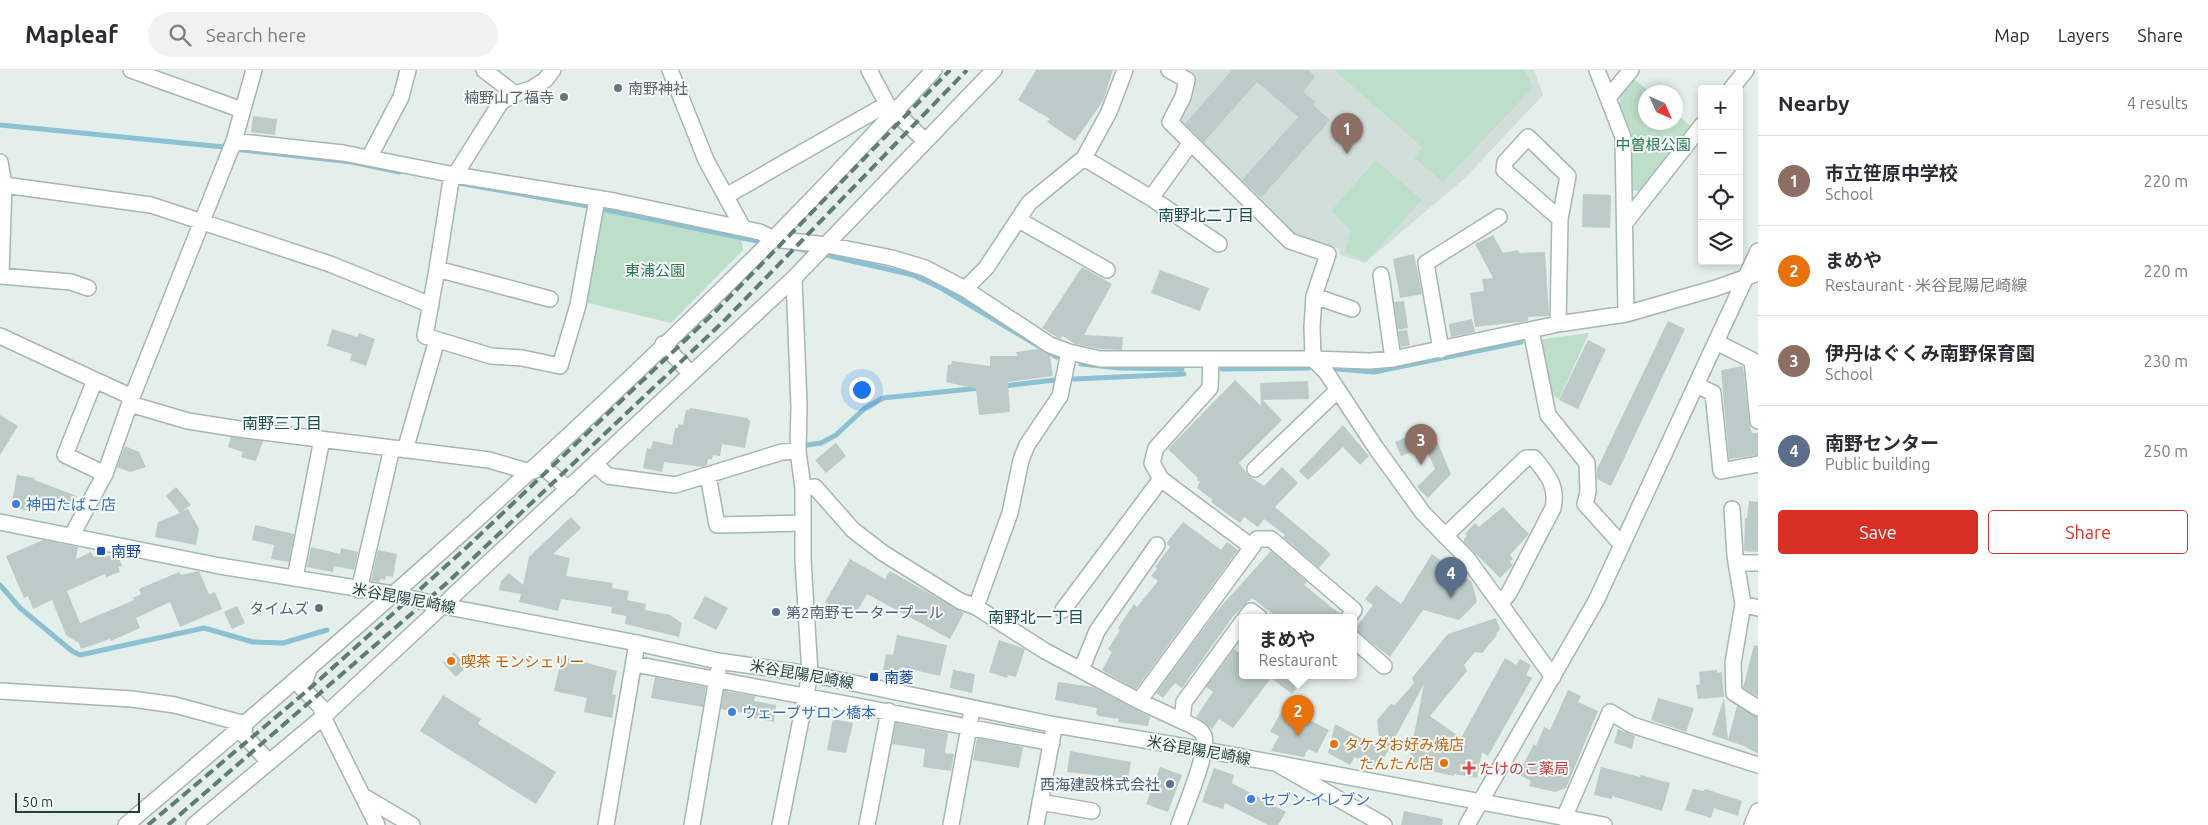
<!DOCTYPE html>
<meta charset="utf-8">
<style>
:root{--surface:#fff;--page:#f2f2f3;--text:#2b2b33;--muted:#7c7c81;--line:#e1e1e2;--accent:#d93025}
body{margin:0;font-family:Ubuntu,"Noto Sans JP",sans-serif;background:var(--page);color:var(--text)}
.controls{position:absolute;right:15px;top:15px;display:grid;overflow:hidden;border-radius:5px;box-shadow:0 2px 8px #0003}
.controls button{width:45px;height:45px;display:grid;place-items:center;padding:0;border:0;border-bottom:1px solid var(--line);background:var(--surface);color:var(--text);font:25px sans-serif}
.compass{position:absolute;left:1638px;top:15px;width:45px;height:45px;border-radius:50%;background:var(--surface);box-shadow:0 2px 8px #0003;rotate:135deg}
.scale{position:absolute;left:15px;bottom:12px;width:125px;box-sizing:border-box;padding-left:5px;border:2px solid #23403b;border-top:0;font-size:14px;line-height:18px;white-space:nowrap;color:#23403b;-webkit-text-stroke:4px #f5faf8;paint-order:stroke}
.you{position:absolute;left:861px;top:319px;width:18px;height:18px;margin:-12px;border:4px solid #fff;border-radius:50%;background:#1a73e8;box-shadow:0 0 0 8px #1a73e833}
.badge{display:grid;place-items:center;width:32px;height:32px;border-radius:50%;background:var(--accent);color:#fff;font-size:16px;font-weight:700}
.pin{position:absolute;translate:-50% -41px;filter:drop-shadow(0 1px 2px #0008)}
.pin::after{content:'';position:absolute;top:26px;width:18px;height:15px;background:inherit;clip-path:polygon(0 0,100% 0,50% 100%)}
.popup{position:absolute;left:1239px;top:544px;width:118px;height:65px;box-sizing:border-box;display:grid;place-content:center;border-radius:5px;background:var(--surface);filter:drop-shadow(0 1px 4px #0005);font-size:16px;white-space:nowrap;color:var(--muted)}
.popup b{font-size:19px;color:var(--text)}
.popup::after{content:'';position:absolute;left:50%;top:100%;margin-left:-10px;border:10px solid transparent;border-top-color:var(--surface)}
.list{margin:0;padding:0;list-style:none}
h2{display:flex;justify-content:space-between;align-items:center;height:65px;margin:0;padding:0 20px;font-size:21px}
h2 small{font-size:16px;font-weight:400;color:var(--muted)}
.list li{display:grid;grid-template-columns:32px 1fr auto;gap:15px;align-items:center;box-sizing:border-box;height:90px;padding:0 20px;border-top:1px solid var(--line)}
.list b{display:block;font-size:19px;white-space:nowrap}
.list p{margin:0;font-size:16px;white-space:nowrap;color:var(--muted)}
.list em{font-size:16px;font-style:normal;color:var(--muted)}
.actions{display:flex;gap:10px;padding:15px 20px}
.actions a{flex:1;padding:11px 0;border:1px solid var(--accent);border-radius:5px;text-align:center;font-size:18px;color:var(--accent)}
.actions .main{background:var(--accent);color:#fff}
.icon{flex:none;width:28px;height:28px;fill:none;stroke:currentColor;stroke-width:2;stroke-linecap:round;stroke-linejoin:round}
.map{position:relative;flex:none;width:1758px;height:755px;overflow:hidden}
header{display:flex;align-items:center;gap:30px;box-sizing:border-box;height:70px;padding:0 25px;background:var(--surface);border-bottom:1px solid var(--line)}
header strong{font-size:24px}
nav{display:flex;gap:28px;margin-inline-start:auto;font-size:18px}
.search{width:350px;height:45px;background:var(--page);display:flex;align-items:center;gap:12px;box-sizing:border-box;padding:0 18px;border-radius:28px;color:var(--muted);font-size:19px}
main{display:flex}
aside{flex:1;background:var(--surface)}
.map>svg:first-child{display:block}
.built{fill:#d2deda}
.green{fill:#bddfca}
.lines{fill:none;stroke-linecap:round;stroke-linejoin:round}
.stream{stroke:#8cc0d3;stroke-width:5}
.building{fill:#bccbc7}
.minor-casing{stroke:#a6b6b2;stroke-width:18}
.tertiary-casing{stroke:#a6b6b2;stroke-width:18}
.secondary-casing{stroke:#a2b9b4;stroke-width:18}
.minor{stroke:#fff;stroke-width:15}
.tertiary{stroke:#fff;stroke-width:15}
.secondary{stroke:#fff;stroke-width:15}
.rail{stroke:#5e7b76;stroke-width:4;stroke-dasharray:10 5;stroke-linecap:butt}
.worship-dot{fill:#6b7280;stroke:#f5faf8;stroke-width:2}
.shop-dot{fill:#3f7fe0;stroke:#f5faf8;stroke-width:2}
.transit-dot{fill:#1a4fb4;stroke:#f5faf8;stroke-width:2}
.service-dot{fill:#5c6f8a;stroke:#f5faf8;stroke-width:2}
.food-dot{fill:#e8710a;stroke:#f5faf8;stroke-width:2}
.health-dot{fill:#e0444e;stroke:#f5faf8;stroke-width:2}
.labels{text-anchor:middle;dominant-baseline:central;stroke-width:4;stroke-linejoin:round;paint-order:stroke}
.worship-label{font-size:15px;fill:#5b616d;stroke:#f5faf8;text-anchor:start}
.park-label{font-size:15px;fill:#2d7751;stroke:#f5faf8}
.shop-label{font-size:15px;fill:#366cbe;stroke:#f5faf8;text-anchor:start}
.transit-label{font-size:15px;fill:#164399;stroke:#f5faf8;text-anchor:start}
.street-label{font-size:15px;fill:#23403b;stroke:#f5faf8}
.service-label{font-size:15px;fill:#4e5e75;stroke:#f5faf8;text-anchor:end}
.food-label{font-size:15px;fill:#c56008;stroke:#f5faf8;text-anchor:start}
.health-label{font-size:15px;fill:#be3a42;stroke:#f5faf8;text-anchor:start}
.neighbourhood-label{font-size:16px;fill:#1e524b;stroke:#f5faf8}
</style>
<header>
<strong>Mapleaf</strong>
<div class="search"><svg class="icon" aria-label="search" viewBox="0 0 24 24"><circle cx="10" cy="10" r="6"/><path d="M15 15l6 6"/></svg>Search here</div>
<nav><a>Map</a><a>Layers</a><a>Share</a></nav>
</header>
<main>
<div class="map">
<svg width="1758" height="755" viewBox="0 0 1758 755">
<rect width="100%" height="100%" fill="#e4eeea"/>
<path class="built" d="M1178 0H1534L1543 25 1465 108 1365 193 1340 185 1339 179 1322 173 1318 177 1292 167 1174 52 1187 30 1194 6Z"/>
<path class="green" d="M1334 0H1525L1533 18 1443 112 1414 88 1422 77Z
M1634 9 1650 22H1646V52H1676V44L1692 57 1641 122 1630 120 1632 64 1619 35 1621 26Z
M1376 90 1422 130 1366 191 1345 183 1351 160 1331 141Z
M602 141 741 169 743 180 671 253 584 232Z
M1589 263 1559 329 1549 324 1537 270Z"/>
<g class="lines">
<path class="stream" d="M0 55 224 77
M242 80 352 92 399 102
M453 112 588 136 767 173
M795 178 913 205 941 218 1057 287
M1081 294 1120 298 1182 299
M1222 299 1310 298
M1337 299 1374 302 1521 272
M1074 309 1184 304
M1004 316 1055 310
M807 375 821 373 836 365 865 338 883 328 980 318
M0 515 20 538 72 581 80 585 204 558 253 572 283 573 327 560"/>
</g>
<path class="building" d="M1036 0H1113L1103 31 1075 71 1047 52 1050 49 1018 30Z
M1232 0H1308L1315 6 1303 22 1316 32 1313 35 1330 50 1261 128 1242 110 1298 47 1257 12 1204 72 1185 54Z
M253 46 277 49 275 65 251 62Z
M1583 124 1611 125 1610 158 1582 157Z
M1493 165 1503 183 1518 180 1519 183 1545 182 1549 246 1528 247V251L1475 257 1470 223 1484 221 1482 209 1493 208 1475 174Z
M1414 184 1422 224 1400 228 1393 189Z
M1082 197 1112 214 1084 265 1123 267 1122 280 1100 279 1075 274 1062 266 1061 269 1058 268 1042 258Z
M1160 200 1209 218 1200 241 1151 223Z
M1404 231 1408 258 1398 260 1394 232Z
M1472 249 1475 262 1451 267 1449 254Z
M1668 251 1685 259 1611 416 1597 409V399Z
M332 259 357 267 359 263 375 269 366 296 350 290 352 284 327 276Z
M1407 260 1410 275 1401 277 1398 261Z
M1588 270 1606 279 1578 339 1559 330Z
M1038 279 1050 285 1053 306 1008 312 1010 342 979 345 976 319 946 312 948 294 951 295 952 291 990 296V286H1017L1016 282Z
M1743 296 1749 352 1752 363H1758V385L1729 389 1721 300Z
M1235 310 1261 336 1260 313 1308 311 1309 329 1263 330 1282 350 1239 393 1249 406 1264 416 1282 397 1298 413 1275 437 1331 484 1319 498 1283 467 1285 465 1264 449 1258 457 1244 447 1240 453 1211 432 1213 430 1197 418 1200 412 1197 410 1198 408 1168 379Z
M690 338 747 348 750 351 745 378 722 374 720 386 713 385 712 389H708L707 395 703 397 664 392 662 402 643 398 647 378 651 379 653 371 672 375 675 358H678V354L683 355 686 340H689Z
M0 345 18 356 0 385Z
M1343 355 1369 386 1360 395 1343 377 1308 410 1299 401Z
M1431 357 1451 404 1428 428 1417 417 1435 399 1425 377 1401 386 1395 372Z
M231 367 263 371 256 391 241 387 243 382 228 377Z
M836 373 846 386 826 403 815 390Z
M125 376 139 382 146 397 130 402 117 397Z
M17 405 35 408 34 410 77 426 72 440 32 425 29 441 11 437Z
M176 417 191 435 182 441 188 439 199 459 196 475 155 467 158 452 180 443 166 426Z
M1749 431 1758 432V482L1744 481 1745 448H1747Z
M1503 437 1529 464 1510 485 1513 489 1510 492 1513 495 1500 508 1464 472V469L1467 466 1465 464 1475 453 1479 457Z
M571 447 581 458 553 484 570 488 566 506 613 513 612 518 629 521 627 530 646 534 645 540 670 545 682 553 679 567 625 554 626 546 611 543 612 537 561 529 558 541 519 532 521 524 499 520 501 511 509 503 523 515 529 487Z
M1183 452 1221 480 1227 472 1238 480 1136 619 1102 600 1112 582 1108 579 1120 560 1118 558 1134 534 1137 537 1158 511 1151 506 1157 499 1155 497 1170 477 1167 474 1168 471Z
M255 455 294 464 289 492 271 489 274 475 252 470Z
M43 470 78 477 76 489 91 482 94 487 105 483 107 486 118 485 122 496 118 497 120 502 106 507 105 504 67 521 80 553 134 530 133 528 141 524 139 519 179 502 181 505 199 501 209 524 215 522 222 539 180 557 170 532 136 548 140 558 111 571 110 569 81 579 79 573 66 565 52 530 33 539 28 526 24 528 6 486Z
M311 477 340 484 341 478 358 482 354 500 334 496 333 502 307 497Z
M378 480 397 484 393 507 386 506 385 510 381 509 379 512 371 511Z
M1271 481 1307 512 1304 515 1340 544V547H1277L1252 528 1234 545 1182 618 1175 613 1163 628 1156 623 1216 542Z
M1432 484 1472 512 1477 532 1459 550 1423 540 1390 587 1354 560 1373 535 1365 529 1376 515 1401 534Z
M850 489 885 509 890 501 964 543 950 569 867 524 853 548 825 532Z
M705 526 728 538 716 560 693 548Z
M237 536 245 553 232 559 224 542Z
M1496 548 1500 559 1496 564 1497 565 1482 583 1475 582 1464 595 1467 601 1430 646 1461 668 1505 588 1516 595 1520 589 1531 595 1526 605 1532 608 1488 686 1482 682 1477 708 1454 704V706L1408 696 1424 614 1378 699 1355 687 1350 695 1328 683 1335 654 1380 678 1377 650 1391 634 1395 635 1414 613 1412 608 1448 564Z
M897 565 947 575 940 606 901 597 900 604 883 601 886 584 893 585Z
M999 570 1025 579 1016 607 1008 605 1007 608 989 602Z
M1754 575 1758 576V627L1743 618Z
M1234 579 1243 586V605H1307L1292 624 1271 608 1233 658 1219 649 1212 659 1196 647 1213 622 1206 617Z
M454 582 467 596 456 607 443 593Z
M562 586 617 601 612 624 616 625 612 648 584 642 587 628 554 621Z
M953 600 975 604 972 623 950 618Z
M1717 600V603L1722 602 1724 627 1698 629 1696 615 1700 614 1699 602Z
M655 607 706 617 703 637 651 628Z
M1058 612 1093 617 1150 647 1148 656 1118 652 1119 649 1099 646 1096 644 1097 638 1055 630Z
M1568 620 1581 626 1578 632 1598 641 1566 718 1555 722 1529 716 1531 711 1518 704 1534 674 1536 676 1544 657 1550 660Z
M724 621 755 626 754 631 776 635 774 652 754 648 755 645 721 639Z
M443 625 481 649 478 654 556 702 536 734 420 661Z
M1658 628 1694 638 1686 662 1651 650Z
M1724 628 1728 670 1737 636 1758 647V684L1744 676 1712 665Z
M1284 637 1329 660 1317 683 1308 679 1304 687 1271 681 1279 666 1270 662Z
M833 649 853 653 846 683 827 680Z
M896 653 948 663 945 683 954 684 951 701 923 697 925 679 892 674Z
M1618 659 1635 666 1632 679 1614 673Z
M977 668 1023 677 1019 698 973 690Z
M1070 681 1131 692 1128 709 1067 702Z
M1160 697 1182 705 1168 742 1146 734Z
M1601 697 1640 707 1641 705 1670 713 1662 741 1612 726V729L1594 725Z
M1214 698 1234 705 1232 713 1286 742 1278 755H1268L1225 733 1223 739 1202 732Z
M1693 719 1704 721 1705 719 1742 731 1738 746 1714 738 1711 748 1685 740Z
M1404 741 1443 749 1442 755H1401Z"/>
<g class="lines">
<g class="minor-casing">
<path id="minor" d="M131 0 242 40
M484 0 515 24
M670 0 706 90 743 158
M869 0 887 34 925 71
M1169 0 1187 10 1183 27 1170 52 1290 171 1328 184 1314 226 1312 257 1313 289 1326 302 1376 378 1423 443 1467 488 1553 607
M1597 0 1623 67 1626 244
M1731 19 1746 0
M1608 28 1631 0
M234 71 343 83 455 105 614 131 760 162 773 169 827 175 892 188 925 198 965 219 1050 275 1069 282 1100 289H1313L1370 291 1393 289 1558 254 1626 244 1716 218 1758 203
M369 88 401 27 408 0
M1084 88 1109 42 1125 0
M0 92 4 115 1 206
M452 104 437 199 550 229
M455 105 501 32 515 24 531 19 545 10 553 0
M4 115 151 135 330 194 431 235
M726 126 887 34
M1151 128 1190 74
M1019 150 1107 200
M1625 153 1702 55
M437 199 425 266 491 286 522 288 560 296 578 235 597 129
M1381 205 1393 289
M0 206 71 212 88 218
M965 219 986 198 1029 133 1084 88 1151 128 1219 174
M1314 226 1352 239
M1558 254 1560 149 1568 106 1528 67 1505 92 1504 100 1560 149
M1531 260 1548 345 1587 393 1588 422 1585 434 1622 475
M0 266 95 310 65 385 105 404
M1716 272 1752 290 1758 351
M663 274 691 304
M1441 280 1426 193 1499 147
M95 310 132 327
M1696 315 1713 323 1721 401 1758 394
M130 334 188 351 239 359 489 390 530 402 543 397 569 419
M405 380 437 270
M595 394 608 406 675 415 782 382 798 381
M1255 399 1337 321
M708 405 717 455 803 453
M803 418 815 417 853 460 883 483 960 531 976 537 1045 581 1139 631 1252 477 1161 409 1152 393 1156 378 1210 318 1211 290
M1732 439 1735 486 1743 534
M72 465 105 404 132 327 234 71 254 0
M1445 466 1526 388H1534C1547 404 1558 416 1553 438L1509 523 1500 534
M1252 477 1257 469H1271L1354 540 1349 547
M1737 493H1758
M295 508 322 369
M359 520 392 378
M976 537 1010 443 1021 390 1027 375 1060 326 1069 282
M1758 538 1743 534 1733 593 1734 623 1758 638
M1063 540 1161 409
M1246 547 1251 541 1259 547
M1353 569 1384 596
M634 594 1052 673
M1081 600 1097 561 1157 475
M308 602 302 618 321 637 323 647 377 755
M0 621 132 629 175 635 245 654 244 665 269 692
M1139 631 1182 651
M1279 695 1384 755
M363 726 412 755
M1040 732 1092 741
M1564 748 1610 642 1632 655 1758 695
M126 755C348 567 567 375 773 169 828 114 881 56 934 0
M194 755 323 647 794 208 994 0
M606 755 637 573
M692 755 718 602
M780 755 810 604 803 490V418L798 381 799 336 794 208
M867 755 889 641
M951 755 971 646
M1036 755 1053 663
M1179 755C1185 737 1209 682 1204 666 1201 658 1190 655 1182 651L1184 632 1243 551
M1752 755 1758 741"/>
</g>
<g class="tertiary-casing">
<path id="tertiary" d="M1467 755 1596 531 1758 181"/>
</g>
<g class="secondary-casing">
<path id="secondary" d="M0 452 220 496 393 524 443 536 637 573 718 591 810 604 1055 655 1205 680 1604 755"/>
</g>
<use href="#minor" class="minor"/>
<use href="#tertiary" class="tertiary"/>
<use href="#secondary" class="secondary"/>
<path class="rail" d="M148 755 308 620 467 477 716 241 950 0
M168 755 448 512 725 250 967 0"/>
</g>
<g class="worship-dot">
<circle cx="618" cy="18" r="5"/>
<circle cx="564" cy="27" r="5"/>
</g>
<g class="shop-dot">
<circle cx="16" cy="434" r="5"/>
<circle cx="732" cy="642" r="5"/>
<circle cx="1251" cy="729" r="5"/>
</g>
<g class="transit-dot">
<rect x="96" y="476" width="10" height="10" rx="2.5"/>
<rect x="869" y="602" width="10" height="10" rx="2.5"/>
</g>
<g class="service-dot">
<circle cx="319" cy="538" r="5"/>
<circle cx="776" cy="542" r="5"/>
<circle cx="1170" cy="714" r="5"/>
</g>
<g class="food-dot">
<circle cx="451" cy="591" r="5"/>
<circle cx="1334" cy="674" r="5"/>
<circle cx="1444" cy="693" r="5"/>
</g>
<path class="health-dot" d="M1466.5 690.5h5v5h5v5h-5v5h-5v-5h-5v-5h5z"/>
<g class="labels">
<g class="worship-label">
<text x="628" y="18">南野神社</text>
<text x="554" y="27" text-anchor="end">楠野山了福寺</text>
</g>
<g class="park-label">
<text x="1653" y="74">中曽根公園</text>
<text x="655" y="200">東浦公園</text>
</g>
<g class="shop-label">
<text x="26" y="434">神田たばこ店</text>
<text x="742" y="642">ウェーブサロン橋本</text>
<text x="1261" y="729">セブン-イレブン</text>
</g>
<g class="transit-label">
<text x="111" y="481">南野</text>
<text x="884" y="607">南菱</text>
</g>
<g class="street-label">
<text transform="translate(404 528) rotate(11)">米谷昆陽尼崎線</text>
<text transform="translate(802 604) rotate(10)">米谷昆陽尼崎線</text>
<text transform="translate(1199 680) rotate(10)">米谷昆陽尼崎線</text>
</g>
<g class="service-label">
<text x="309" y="538">タイムズ</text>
<text x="786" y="542" text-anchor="start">第2南野モータープール</text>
<text x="1160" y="714">西海建設株式会社</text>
</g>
<g class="food-label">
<text x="461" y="591">喫茶 モンシェリー</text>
<text x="1344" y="674">タケダお好み焼店</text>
<text x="1434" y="693" text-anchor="end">たんたん店</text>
</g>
<g class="health-label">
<text x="1479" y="698">たけのこ薬局</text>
</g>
<g class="neighbourhood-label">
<text x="1206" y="145">南野北二丁目</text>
<text x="282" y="353">南野三丁目</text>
<text x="1036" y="547">南野北一丁目</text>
</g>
</g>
</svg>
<div class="controls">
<button>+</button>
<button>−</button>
<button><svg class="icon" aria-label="locate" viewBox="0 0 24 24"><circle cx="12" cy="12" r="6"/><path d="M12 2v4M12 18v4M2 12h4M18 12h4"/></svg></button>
<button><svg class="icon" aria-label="layers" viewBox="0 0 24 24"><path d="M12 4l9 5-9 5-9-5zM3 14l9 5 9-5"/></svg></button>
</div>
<svg class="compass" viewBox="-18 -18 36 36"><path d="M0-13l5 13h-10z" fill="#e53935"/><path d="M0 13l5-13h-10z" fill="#7c7c81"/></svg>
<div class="scale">50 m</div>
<div class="you"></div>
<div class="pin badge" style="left:1347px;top:84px;background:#8d6e63">1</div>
<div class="pin badge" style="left:1298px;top:666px;background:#e8710a">2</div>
<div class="popup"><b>まめや</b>Restaurant</div>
<div class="pin badge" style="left:1421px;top:395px;background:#8d6e63">3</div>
<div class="pin badge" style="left:1451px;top:528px;background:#5c6f8a">4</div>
</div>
<aside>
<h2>Nearby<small>4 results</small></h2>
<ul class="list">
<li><span class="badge" style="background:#8d6e63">1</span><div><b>市立笹原中学校</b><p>School</p></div><em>220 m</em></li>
<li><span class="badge" style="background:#e8710a">2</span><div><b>まめや</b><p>Restaurant · 米谷昆陽尼崎線</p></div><em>220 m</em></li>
<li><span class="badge" style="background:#8d6e63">3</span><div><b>伊丹はぐくみ南野保育園</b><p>School</p></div><em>230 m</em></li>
<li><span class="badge" style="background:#5c6f8a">4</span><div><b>南野センター</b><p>Public building</p></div><em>250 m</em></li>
</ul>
<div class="actions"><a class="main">Save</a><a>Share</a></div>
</aside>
</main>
